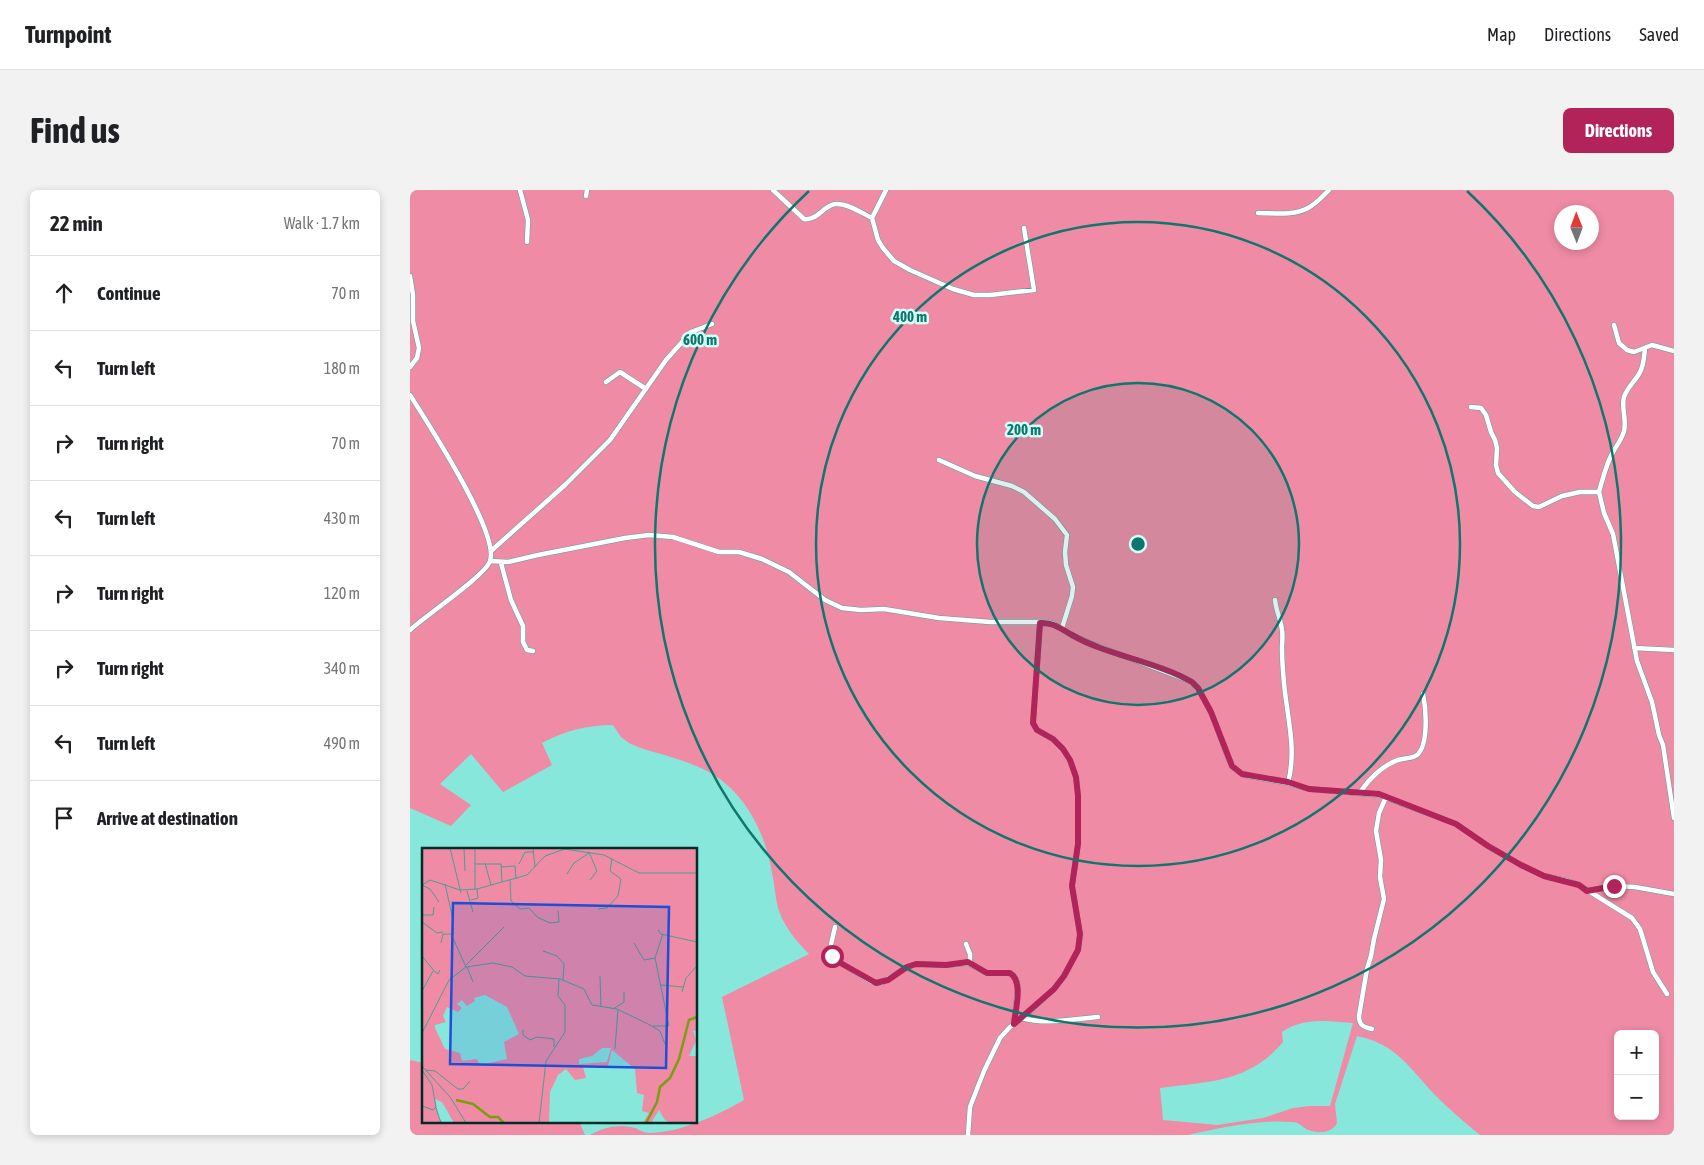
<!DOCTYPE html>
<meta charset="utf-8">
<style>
:root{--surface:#fff;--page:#f2f2f2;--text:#202124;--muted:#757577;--line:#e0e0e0;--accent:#b22459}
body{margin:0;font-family:"Asap Condensed",sans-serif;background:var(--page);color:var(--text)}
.controls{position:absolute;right:15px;bottom:15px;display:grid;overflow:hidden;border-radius:8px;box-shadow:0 2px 8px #0003}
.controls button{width:45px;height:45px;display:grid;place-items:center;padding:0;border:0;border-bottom:1px solid var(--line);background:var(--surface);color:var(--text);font:25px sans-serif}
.compass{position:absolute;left:1144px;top:15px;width:45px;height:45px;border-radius:50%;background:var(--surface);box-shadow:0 2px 8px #0003;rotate:359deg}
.stop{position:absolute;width:15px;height:15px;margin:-11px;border:4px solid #b22459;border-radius:50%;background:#fff}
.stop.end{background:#b22459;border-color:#fff;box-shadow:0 1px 5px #0008}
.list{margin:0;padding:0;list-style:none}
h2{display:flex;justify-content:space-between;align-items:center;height:65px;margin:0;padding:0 20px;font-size:21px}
h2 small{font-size:16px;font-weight:400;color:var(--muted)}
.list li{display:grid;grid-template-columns:32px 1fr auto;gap:15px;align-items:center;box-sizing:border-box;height:75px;padding:0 20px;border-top:1px solid var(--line)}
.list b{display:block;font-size:19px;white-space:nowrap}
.list em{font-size:16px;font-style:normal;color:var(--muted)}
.icon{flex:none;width:28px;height:28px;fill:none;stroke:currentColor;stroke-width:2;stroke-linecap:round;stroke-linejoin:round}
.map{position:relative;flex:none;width:1264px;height:945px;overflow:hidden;border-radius:8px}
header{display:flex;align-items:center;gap:30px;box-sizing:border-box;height:70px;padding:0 25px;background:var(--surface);border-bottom:1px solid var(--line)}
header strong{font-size:24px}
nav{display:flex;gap:28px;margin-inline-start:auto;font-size:18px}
.intro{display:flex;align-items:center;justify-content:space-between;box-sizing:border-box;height:120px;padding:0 30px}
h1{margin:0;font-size:35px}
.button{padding:12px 22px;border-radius:8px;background:var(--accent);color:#fff;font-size:18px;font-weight:700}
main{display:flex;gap:30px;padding:0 30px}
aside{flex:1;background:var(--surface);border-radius:8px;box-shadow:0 2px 8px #0003}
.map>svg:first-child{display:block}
.green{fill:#ef8ba4;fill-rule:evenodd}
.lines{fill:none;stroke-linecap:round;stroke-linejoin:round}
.minor-casing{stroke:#47aa9e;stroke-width:5.5}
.minor{stroke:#fff;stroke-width:4.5}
.route{stroke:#b22459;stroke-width:6}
.ring{fill:none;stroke:#0f766e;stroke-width:2.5}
.inset-river{fill:none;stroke:#7a9e11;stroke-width:2.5}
.inset-road{fill:none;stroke:#519c92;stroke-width:1}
.view{fill:#1d4ed8;fill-opacity:0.15;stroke:#1d4ed8;stroke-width:2.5}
.inset-edge{fill:none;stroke:#002c27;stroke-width:2.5}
.centre{fill:#0f766e;stroke:#d1fef7;stroke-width:2.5}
.ring-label{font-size:15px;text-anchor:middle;font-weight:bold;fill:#0f766e;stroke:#d1fef7;stroke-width:5;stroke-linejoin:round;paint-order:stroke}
</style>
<header>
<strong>Turnpoint</strong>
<nav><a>Map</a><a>Directions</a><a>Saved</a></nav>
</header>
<div class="intro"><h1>Find us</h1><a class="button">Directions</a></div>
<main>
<aside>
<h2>22 min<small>Walk · 1.7 km</small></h2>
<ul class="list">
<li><svg class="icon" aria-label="ahead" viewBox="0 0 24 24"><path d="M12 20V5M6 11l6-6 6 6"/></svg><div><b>Continue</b></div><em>70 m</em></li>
<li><svg class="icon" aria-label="left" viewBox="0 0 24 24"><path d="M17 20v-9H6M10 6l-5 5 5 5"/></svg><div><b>Turn left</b></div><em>180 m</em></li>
<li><svg class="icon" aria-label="right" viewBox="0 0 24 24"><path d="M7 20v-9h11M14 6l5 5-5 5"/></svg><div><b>Turn right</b></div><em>70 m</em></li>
<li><svg class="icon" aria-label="left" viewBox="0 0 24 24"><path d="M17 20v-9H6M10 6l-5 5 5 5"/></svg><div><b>Turn left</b></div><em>430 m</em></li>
<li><svg class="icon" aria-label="right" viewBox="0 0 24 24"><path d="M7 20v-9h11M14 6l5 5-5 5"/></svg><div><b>Turn right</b></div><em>120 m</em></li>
<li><svg class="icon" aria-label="right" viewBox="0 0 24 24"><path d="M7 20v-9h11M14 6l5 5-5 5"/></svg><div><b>Turn right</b></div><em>340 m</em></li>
<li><svg class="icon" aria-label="left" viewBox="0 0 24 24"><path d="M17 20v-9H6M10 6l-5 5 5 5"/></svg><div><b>Turn left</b></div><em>490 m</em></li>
<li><svg class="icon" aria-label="arrive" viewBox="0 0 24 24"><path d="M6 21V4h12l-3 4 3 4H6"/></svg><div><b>Arrive at destination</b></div></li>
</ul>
</aside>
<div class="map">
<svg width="1264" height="945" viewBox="0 0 1264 945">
<rect width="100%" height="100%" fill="#87e7da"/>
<path class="green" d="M0 0H1264V945H1070C1054 932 1039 919 1024 904 999 877 986 854 947 846L925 914 927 933C922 944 906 944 896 939 892 936 888 932 883 932 851 929 809 938 778 945H180C194 937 209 934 225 938 230 940 234 943 239 943 272 942 306 926 334 910L312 807 399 764C386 751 375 737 369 721 365 708 365 696 362 683 357 651 342 616 316 594 298 578 274 571 251 564 240 561 229 558 219 553L211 547 203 535C177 535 154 541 132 553L142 575 93 602 61 564 30 594 61 615 41 636 0 618ZM1152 22H1182V52H1152ZM917 831 943 833 920 916H901L883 918 853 928 807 935 753 930 750 898C799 891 838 893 873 852L872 842C886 832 901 831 917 831ZM1208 844H1245V926H1208Z
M0 870 14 873V931H169L175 945H0Z"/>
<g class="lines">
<g class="minor-casing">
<path id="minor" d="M110 0 118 30 117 52
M363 0 394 29C407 31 413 16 425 14 437 13 452 23 462 28
M476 0 462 28 468 50 473 58 484 71 500 80 543 99 564 105H580L624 100 614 38
M176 6 177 0
M848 23C863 23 884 26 898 18 906 14 913 6 919 0
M0 86 3 105V131L9 158 7 168 0 177
M1204 135 1209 153 1217 160 1224 162 1242 155 1264 161
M196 192 210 182 236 199
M0 205C17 232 90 343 80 371 76 385 15 426 0 440
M1061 217 1071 218 1076 225 1081 242 1085 250 1087 258 1086 275 1088 283 1105 302 1123 316 1129 317 1152 306 1170 302H1189C1193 288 1196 274 1203 262 1207 255 1212 249 1214 241 1217 230 1211 218 1214 207 1217 198 1224 192 1229 184 1234 176 1234 167 1235 158
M529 270 565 286 602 296 614 302 645 329 657 345 655 362 656 375 663 397 662 406 652 438
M1189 302 1194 323 1203 344 1227 471 1242 512 1249 545 1253 555 1264 628
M81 361 155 295 200 250 256 170 281 142 302 134
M80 371 98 372 128 365 215 348 239 345 263 347 309 362H329L352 369 379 382 415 410 432 418 451 420 474 419 529 428 580 432H637L644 434 662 445 680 453 782 492 788 498 801 522 819 570 827 581 838 586 878 593 899 599 969 605 1046 634 1078 656 1111 675 1134 686 1158 691 1169 695 1222 728 1230 739 1243 782 1257 804
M91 373 101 410 113 436V452L117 460 123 461
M865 410C866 421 871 430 872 440 873 446 872 452 872 459 872 470 873 482 874 493 877 527 887 559 878 593
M1224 458 1264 460
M950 602C959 589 973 575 988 570 994 568 1002 569 1007 565 1019 555 1016 518 1013 504
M1177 701 1204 696 1225 697 1264 704
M425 737 420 759 421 766 427 771 462 792 471 793 497 777 506 774 536 775 558 773 577 783H597L603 785 606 789 608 796 604 833
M556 754 560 764V773
M612 828C636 835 663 829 688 827
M962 839C953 837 949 835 949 826L957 779 961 766 964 749 974 709 970 687 971 670 966 641 969 623 976 607
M558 945 560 917 574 881 590 848 600 837 612 828 644 799 654 786 668 760 670 744 662 696 668 654V606L666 587 660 570 653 559 643 549 627 540 623 533 630 433"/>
</g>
<use href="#minor" class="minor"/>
</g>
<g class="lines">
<path class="route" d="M422 766 427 771 466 793 478 790 497 777 506 774 536 775 558 772 577 783H600C614 792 605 820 604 834L644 799 654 786 668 760 670 744 662 696 668 654V606L666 587 660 570 653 559 643 549 627 540 623 533 630 433C644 432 651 439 662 445 699 466 745 471 782 492L788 498 801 522 822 576 832 584 878 592 899 599 969 604 1046 634 1078 656 1111 675 1134 686 1169 695 1177 701 1204 696"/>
</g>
<circle cx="728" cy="354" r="161" fill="#0f766e" fill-opacity=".12"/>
<g class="ring">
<circle cx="728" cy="354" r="161"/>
<circle cx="728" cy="354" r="322"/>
<path d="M1057 1A483 483 0 1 1 399 1"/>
</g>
<g transform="translate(12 658)">
<rect width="275" height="275" fill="#87e7da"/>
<path d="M0 0H275V184L271 182 274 193 267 208H275V275H249L243 272 237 262 229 275H221L227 265 220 263 222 247 215 245 213 221 190 202 186 218 161 219 164 230 153 232 144 221 136 227 128 244 127 275H32L20 254 13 251 17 270 21 275H0ZM63 147 85 159 97 186 82 194 85 211 58 217 55 211 40 213 38 205 23 201 13 180V177L24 174 21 168 25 159 36 164 40 160 35 156 40 152 45 158 53 153 52 150ZM180 200H189L185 214 157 216V211L170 208Z" fill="#ef8ba4" fill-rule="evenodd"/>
<path class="inset-river" d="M34 252 51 256 68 269H76L82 275M224 275 235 254 238 239 248 230 257 211 267 172 275 169"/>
<path class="inset-road" d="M28 0 39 45M42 0 43 23M111 0 113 19M167 4 175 23 168 32M63 15 69 37M53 16V0M97 16 103 4H112M79 19 93 18 94 31M145 26 152 15 167 5M88 32 89 53 98 61 107 60 115 69 128 75 137 74 136 63M23 36 31 72 30 88 44 119M0 37 8 32 38 42 55 41 105 27 123 8 143 1 182 7 217 25H275M0 37 8 41 17 54M53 41V16H79L80 34M45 43 51 64M49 52 56 50 55 41M176 61 185 60 196 48 199 31 188 23 190 11M0 67H11L12 59M0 74 15 85 21 84M236 82 239 86 275 94M19 95 21 86H30M212 95 222 112 233 110 241 86M121 103 135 108 142 116 141 132M0 108 13 124 16 126 18 122M44 117 82 79M45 119 51 134M178 128 179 159M239 137 261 139M0 143 11 123M260 144 264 130 275 118M191 161 202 154V144M231 178H247L233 110M101 182V187L108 192 115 189 132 191V199M0 185 27 132 44 119 71 115 90 119 103 128 138 131 162 141 170 157 195 161 228 177 238 183 243 196M193 201 196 161M0 218 28 249 44 275M0 222 10 237 14 259 11 262 0 258M3 222 13 223 36 241H41L48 233M14 260 19 275M117 275 124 213 143 184V157L136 148 137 131"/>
<path class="view" d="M31 55 247 59 244 220 28 216Z"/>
<rect width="275" height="275" class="inset-edge"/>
</g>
<circle cx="728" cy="354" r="8" class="centre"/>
<g class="ring-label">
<text x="500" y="132">400 m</text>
<text x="290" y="155">600 m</text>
<text x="614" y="245">200 m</text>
</g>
</svg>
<div class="controls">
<button>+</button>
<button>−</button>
</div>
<svg class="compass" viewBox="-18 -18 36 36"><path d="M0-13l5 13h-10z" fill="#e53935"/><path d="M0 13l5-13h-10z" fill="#757577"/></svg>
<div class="stop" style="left:422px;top:766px"></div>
<div class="stop end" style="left:1204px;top:696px"></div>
</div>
</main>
